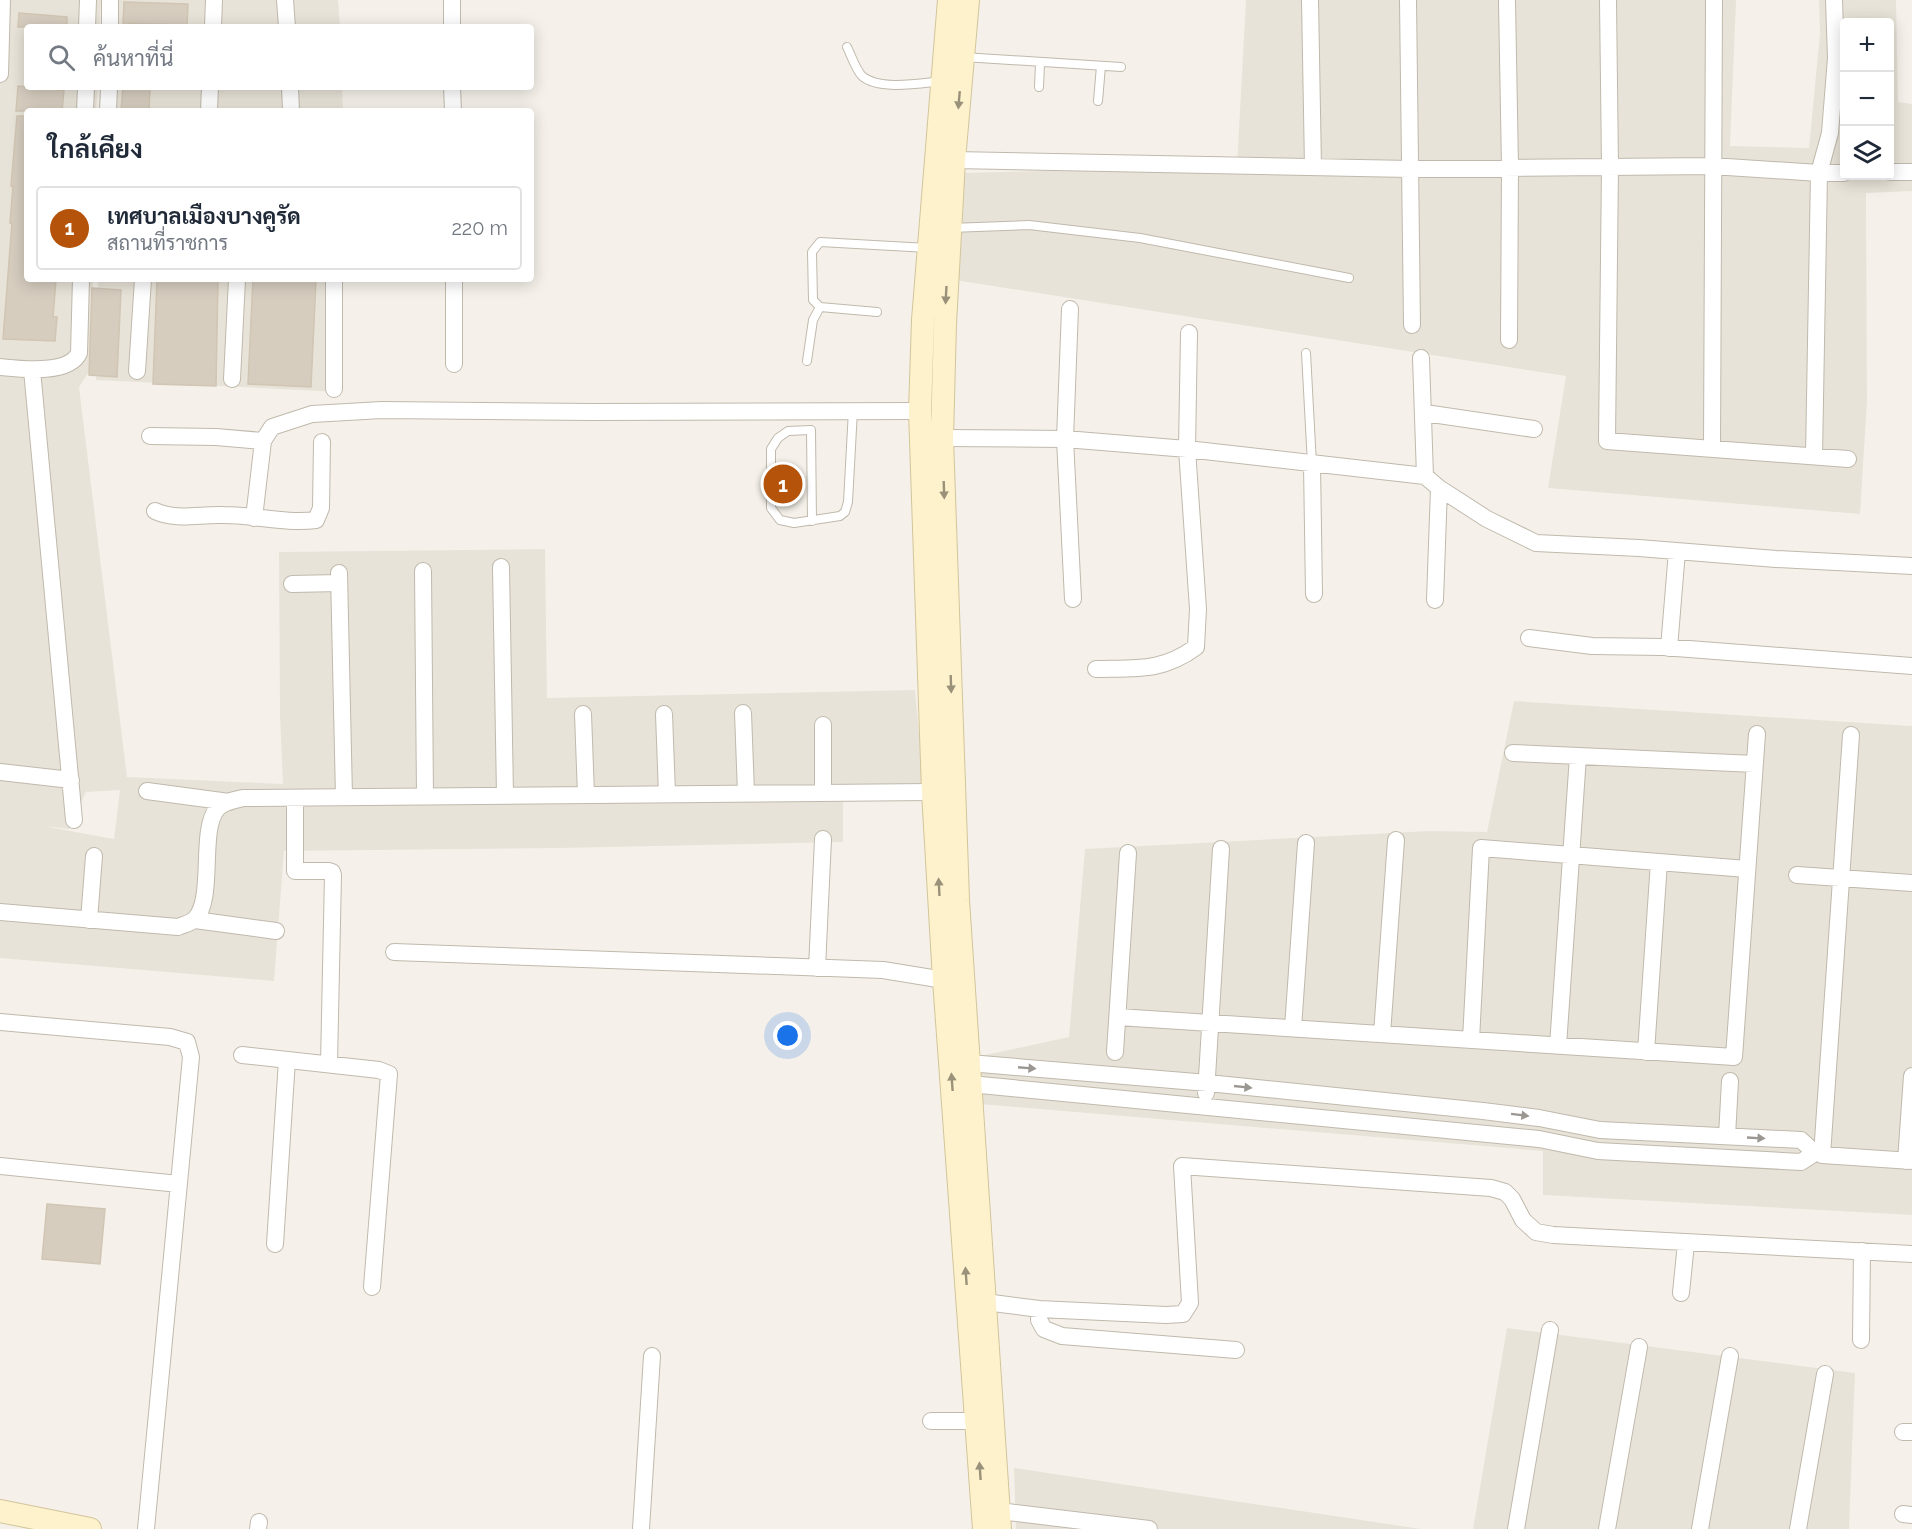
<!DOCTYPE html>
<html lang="th">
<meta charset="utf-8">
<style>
:root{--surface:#fff;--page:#f6f6f7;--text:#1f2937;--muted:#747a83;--line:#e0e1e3;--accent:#b45309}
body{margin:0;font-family:Raleway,Sarabun,sans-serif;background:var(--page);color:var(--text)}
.controls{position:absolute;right:18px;top:18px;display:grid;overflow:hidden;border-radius:6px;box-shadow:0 3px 15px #0003}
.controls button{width:54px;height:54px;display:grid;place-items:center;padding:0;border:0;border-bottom:2px solid var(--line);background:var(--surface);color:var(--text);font:30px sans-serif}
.you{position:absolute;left:788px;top:1036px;width:21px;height:21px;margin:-15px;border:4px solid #fff;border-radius:50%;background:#1a73e8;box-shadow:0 0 0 9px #1a73e833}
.badge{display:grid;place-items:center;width:39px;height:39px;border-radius:50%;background:var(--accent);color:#fff;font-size:20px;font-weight:700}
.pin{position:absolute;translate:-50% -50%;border:3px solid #fff;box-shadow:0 2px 6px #0006}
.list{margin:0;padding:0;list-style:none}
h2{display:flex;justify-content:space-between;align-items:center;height:78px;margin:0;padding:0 24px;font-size:26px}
h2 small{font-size:20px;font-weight:400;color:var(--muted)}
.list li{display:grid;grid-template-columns:39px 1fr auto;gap:18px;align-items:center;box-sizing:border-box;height:84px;margin:0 12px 12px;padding:0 12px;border:2px solid var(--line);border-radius:6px}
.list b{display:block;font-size:22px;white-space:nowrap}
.list p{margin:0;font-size:20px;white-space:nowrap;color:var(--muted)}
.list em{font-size:20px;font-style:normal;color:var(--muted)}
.icon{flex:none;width:33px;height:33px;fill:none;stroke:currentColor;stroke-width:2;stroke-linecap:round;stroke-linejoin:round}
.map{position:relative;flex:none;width:1912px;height:1529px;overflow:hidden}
.search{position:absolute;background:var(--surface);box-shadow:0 3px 15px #0003;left:24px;top:24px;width:510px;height:66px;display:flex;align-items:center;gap:15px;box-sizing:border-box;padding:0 21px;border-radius:6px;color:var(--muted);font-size:22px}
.panel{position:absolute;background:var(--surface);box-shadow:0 3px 15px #0003;left:24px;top:108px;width:510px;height:174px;border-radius:6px}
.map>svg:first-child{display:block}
.residential{fill:#e8e3d8;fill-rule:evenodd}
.building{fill:#d6cdbf;stroke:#d1c5b3;stroke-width:1.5}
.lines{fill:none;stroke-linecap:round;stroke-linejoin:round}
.lane-casing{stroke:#c0b9ac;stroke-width:10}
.street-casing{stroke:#c0b9ac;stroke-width:18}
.secondary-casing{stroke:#d3c59a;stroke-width:24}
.lane{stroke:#fff;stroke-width:8}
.street{stroke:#fff;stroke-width:16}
.secondary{stroke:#fdf2cb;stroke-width:22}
.oneway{fill:#99917a}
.oneway2{fill:#9a9792}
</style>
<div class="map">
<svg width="1912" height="1529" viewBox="0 0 1912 1529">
<rect width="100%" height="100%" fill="#f5f1ea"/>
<path class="residential" d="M0 0H101L100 27H27V87H98L96 111H27V279H93L91 369 79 387 127 777 283 784 280 716 279 552 545 549 547 698 915 690 925 800 843 796V842L559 848 284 851 274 981 0 958ZM120 790 114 839 43 826 69 829 86 792Z
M104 0H338L340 27H103Z
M1246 0H1736L1730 146 1809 148 1820 33 1819 0H1896L1898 102 1912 104V191L1866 193 1867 401 1860 514 1548 488 1566 376 955 280 962 173 1237 166ZM1844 22H1890V176H1844Z
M101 87H342L343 111H101Z
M98 279H343L341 392 96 380Z
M1514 701 1912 726V1215L1543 1195V1151L980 1104 981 1056 1069 1037 1085 849 1429 831 1487 832Z
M1507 1328 1855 1373 1849 1529H1473Z
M1014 1468 1421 1529H1016Z"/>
<path class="building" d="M124 2 188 4 187 25 123 23Z
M19 13 67 17V27H18Z
M18 86 64 90 62 111H16Z
M123 87H150L149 111H121Z
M17 116H27V279H56L53 317H57L55 341 3 339 12 223H10L13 186H11Z
M157 279H218L216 386 153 384Z
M253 279H316L311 387 248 384Z
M92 288 121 290 117 377 89 375Z
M47 1204 105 1209 100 1264 42 1259Z"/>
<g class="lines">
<g class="lane-casing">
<path id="lane" d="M847 47C851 55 856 70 862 76 879 91 921 83 942 81
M963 57 1121 67
M1039 87 1040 64
M1098 101 1101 66
M950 228 1029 225 1140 238 1349 278
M877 312 820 307 813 300 812 252 820 242 928 248
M1306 353 1312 464
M807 361 813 320 820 307
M812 521 811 430 788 431 778 438 771 449V508L780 520 794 523 840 516 845 512 848 502 853 410"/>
</g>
<g class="street-casing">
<path id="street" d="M285 0 287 27
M452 0V27
M1310 0 1313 167
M1408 0 1412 325
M1608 0 1610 166 1607 441 1848 459
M1507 2 1510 167 1509 340
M87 27 88 0
M110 27V0
M213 27 214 0
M0 74 2 0
M290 87 291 111
M452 87 453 111
M85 111 86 87
M108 111 109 87
M209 111 210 87
M954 160 1410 169 1712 166 1819 173H1844
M1890 172H1912
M454 279V364
M1070 309 1065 439 1073 599
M1421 358 1425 476
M0 367C21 369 69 375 79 353L81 279
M32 370 74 820
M137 371 143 279
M232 379 237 279
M334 389V279
M1425 413 1534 429
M150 436 216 437 263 441
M942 438 1065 439 1187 449 1425 476 1439 488 1487 519 1536 543 1639 548 1776 559 1912 566
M1712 449 1714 0
M1814 456 1819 173 1830 133 1836 58 1834 0
M1312 464 1314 594
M155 511C177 521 199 514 223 515 255 515 285 524 316 520L321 508 322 442
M254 518 263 441 272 427 312 414 382 410 592 412 920 411
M501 567 505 795
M423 571 425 796
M339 573 344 797
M292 584 339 583
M1435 600 1439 488
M1529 638 1592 646 1663 647 1912 666
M1669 648 1677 551
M1096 669C1136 668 1162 672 1196 647L1198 609 1187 449 1189 333
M743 713 746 793
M583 714 586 795
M664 714 667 794
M823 725V792
M1851 735 1822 1155 1912 1161
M1513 753 1755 764
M0 772 71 780
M147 791 229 802
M295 798V871H329L332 872 333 875 329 1064
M1797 875 1912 883
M0 912 178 927C183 925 191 923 195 919 215 899 199 830 217 809 222 802 235 800 243 798L933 792
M89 920 94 856
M195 920 276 931
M394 952 883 970 944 980
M817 968 823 839
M1118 1017 1734 1057 1757 734
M0 1022 170 1037 187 1042 191 1057 146 1529
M1293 1028 1306 843
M1382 1034 1396 840
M1471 1040 1481 848 1747 869
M1558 1046 1578 756
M1115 1052 1128 853
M1646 1052 1659 862
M242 1055 379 1070 389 1074 372 1287
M969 1063 1208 1083 1483 1111 1539 1118 1600 1130 1801 1140 1815 1153 1801 1162 1598 1151 1539 1139 970 1084
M1206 1093 1221 849
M1727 1136 1730 1081
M1906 1161 1912 1076
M0 1166 179 1184
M275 1244 287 1060
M1681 1293 1686 1243
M985 1302 1039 1309 1166 1315 1183 1314 1190 1303 1182 1166 1491 1188 1505 1192 1512 1199 1523 1220 1536 1232 1553 1235 1912 1254
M1039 1309V1320L1044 1329 1062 1336 1236 1350
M1861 1340 1862 1251
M931 1421H977
M1903 1432H1912
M999 1511 1149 1529
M1903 1514 1912 1515
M258 1529 259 1522
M641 1529 652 1356
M1516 1529 1550 1330
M1607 1529 1639 1347
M1700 1529 1730 1356
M1798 1529 1825 1374"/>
</g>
<g class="secondary-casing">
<path id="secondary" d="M949 0 923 320 920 411 933 792 944 980 984 1529
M968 0 954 160 945 324 942 438 958 900 1000 1529
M0 1511 90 1529"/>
</g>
<use href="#lane" class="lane"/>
<use href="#street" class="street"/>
<use href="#secondary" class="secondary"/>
</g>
<defs><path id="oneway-solid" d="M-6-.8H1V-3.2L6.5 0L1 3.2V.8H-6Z" transform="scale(1.5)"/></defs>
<g class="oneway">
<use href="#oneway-solid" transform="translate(959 100) rotate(95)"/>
<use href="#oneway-solid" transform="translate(946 295) rotate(93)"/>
<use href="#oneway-solid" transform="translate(944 490) rotate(88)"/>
<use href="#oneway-solid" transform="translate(951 684) rotate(88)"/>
<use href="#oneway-solid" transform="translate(939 887) rotate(-93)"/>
<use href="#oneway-solid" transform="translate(952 1082) rotate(-94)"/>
<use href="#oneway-solid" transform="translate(966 1276) rotate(-94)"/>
<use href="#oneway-solid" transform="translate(980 1471) rotate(-94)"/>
</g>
<g class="oneway2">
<use href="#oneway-solid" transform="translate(1027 1068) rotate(5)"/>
<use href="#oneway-solid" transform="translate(1243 1087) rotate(6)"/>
<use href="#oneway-solid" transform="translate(1520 1115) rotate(7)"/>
<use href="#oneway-solid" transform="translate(1756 1138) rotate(3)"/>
</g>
</svg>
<div class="controls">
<button>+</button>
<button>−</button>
<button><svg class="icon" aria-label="layers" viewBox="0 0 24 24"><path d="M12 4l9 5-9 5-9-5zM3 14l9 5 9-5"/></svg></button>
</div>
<div class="you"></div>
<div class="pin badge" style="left:783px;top:484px">1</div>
<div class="search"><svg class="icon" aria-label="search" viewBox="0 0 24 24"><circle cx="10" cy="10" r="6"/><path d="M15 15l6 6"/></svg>ค้นหาที่นี่</div>
<section class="panel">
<h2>ใกล้เคียง<small></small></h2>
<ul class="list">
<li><span class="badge">1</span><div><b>เทศบาลเมืองบางคูรัด</b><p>สถานที่ราชการ</p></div><em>220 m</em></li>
</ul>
</section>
</div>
